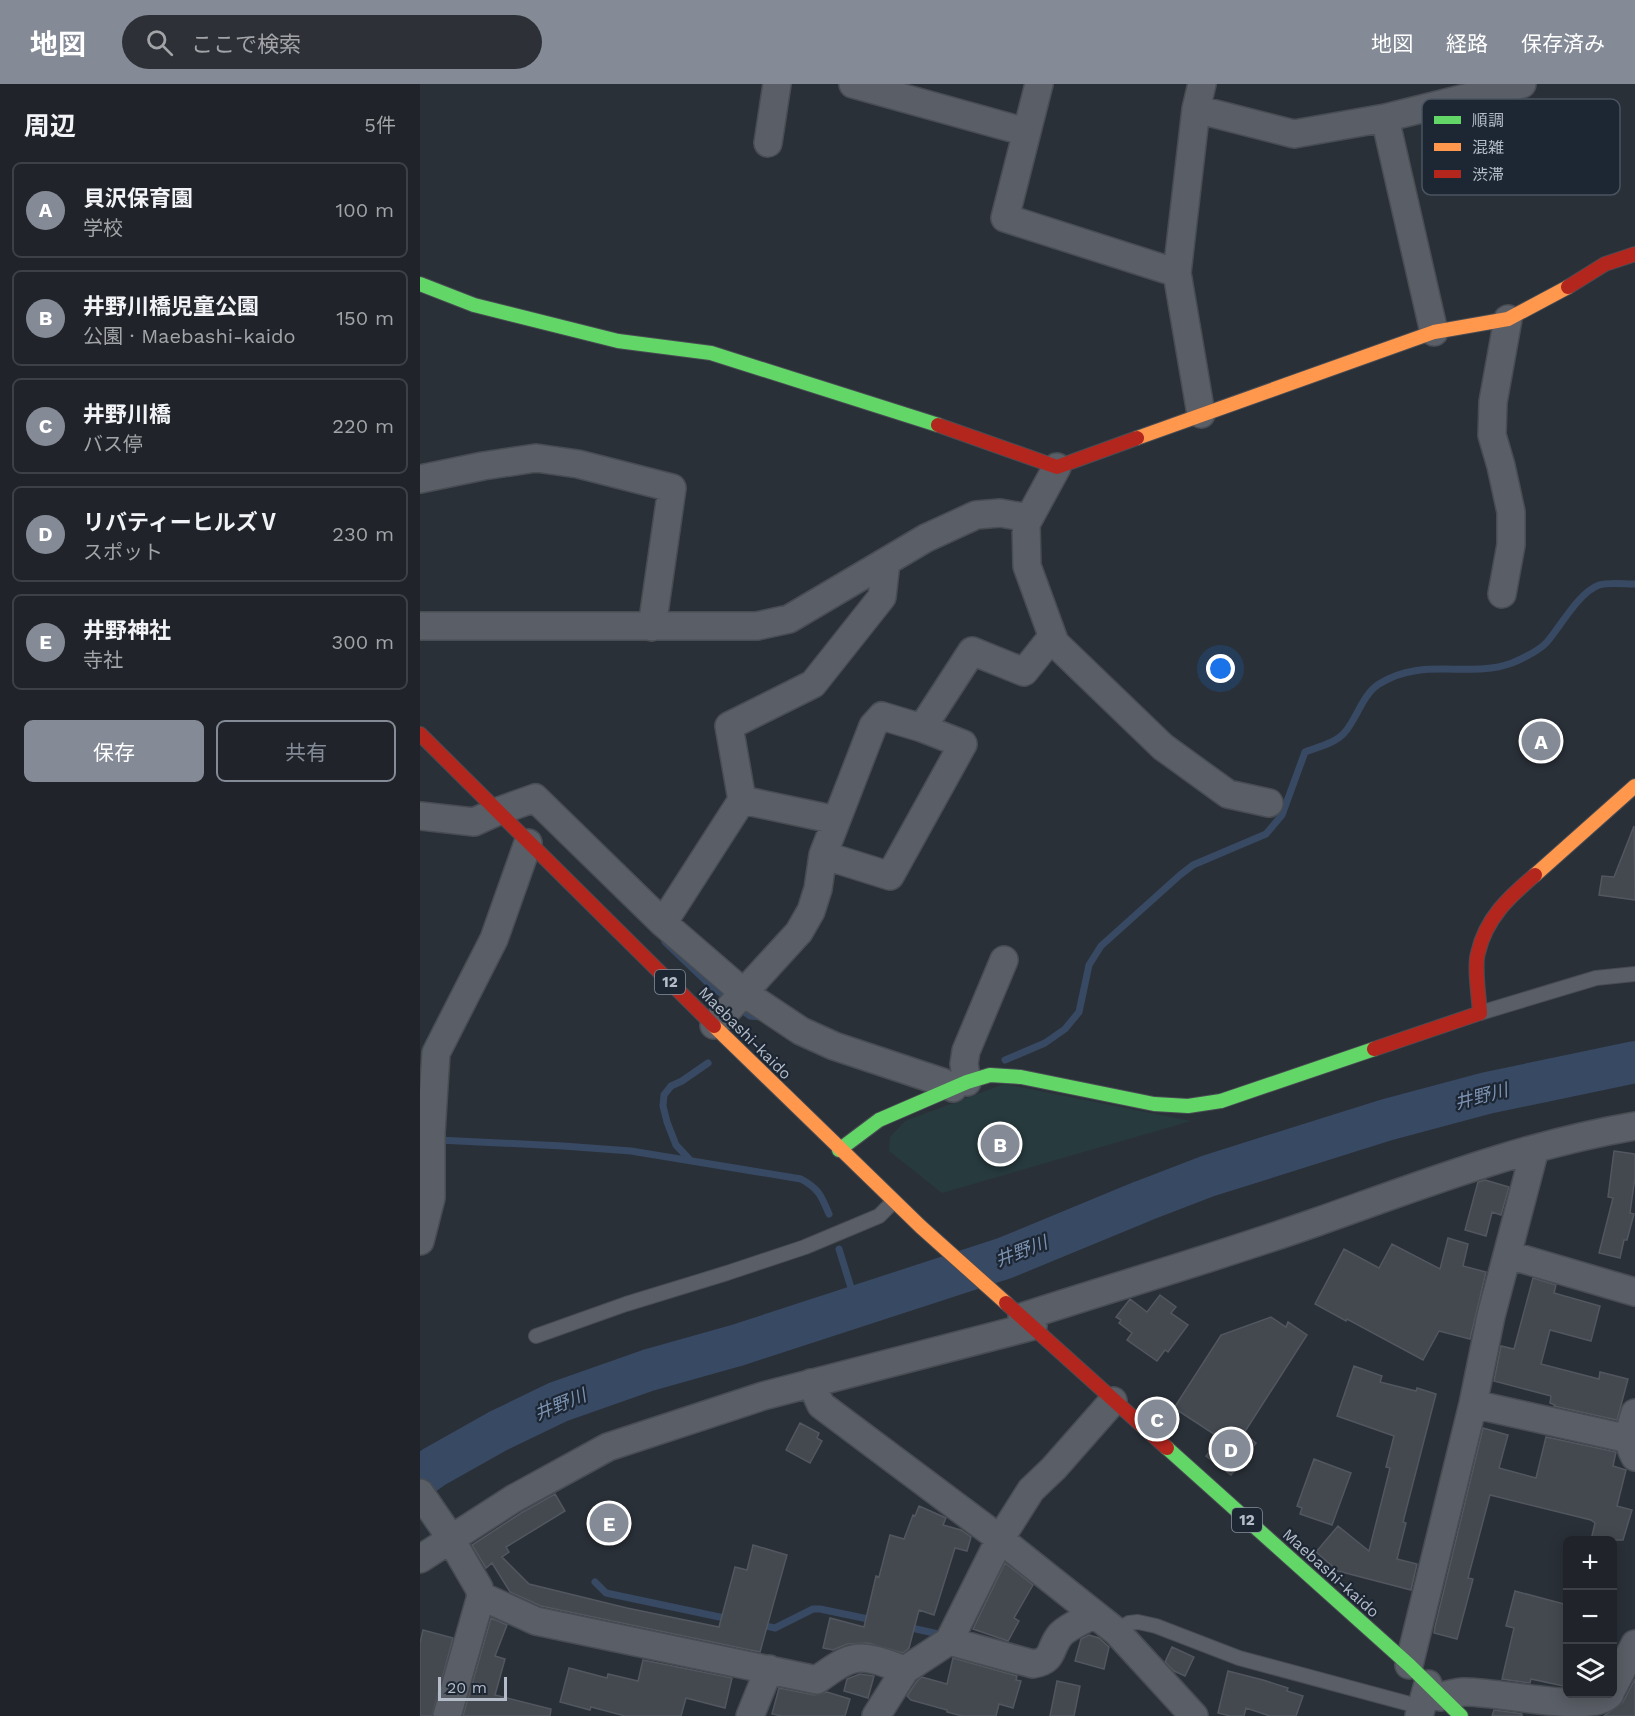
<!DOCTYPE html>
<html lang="ja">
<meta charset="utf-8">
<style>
:root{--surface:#20242a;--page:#2d3036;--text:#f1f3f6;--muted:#a2a4a8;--line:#3d4147;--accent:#848b96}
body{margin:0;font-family:"Work Sans","Noto Sans JP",sans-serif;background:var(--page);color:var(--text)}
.controls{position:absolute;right:18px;bottom:18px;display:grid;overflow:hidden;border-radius:9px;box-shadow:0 3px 15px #0003}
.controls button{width:54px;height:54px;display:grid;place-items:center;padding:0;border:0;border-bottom:2px solid var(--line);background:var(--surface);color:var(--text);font:30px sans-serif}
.scale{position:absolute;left:18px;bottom:15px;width:69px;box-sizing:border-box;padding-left:6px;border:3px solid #b4bcc9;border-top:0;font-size:16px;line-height:21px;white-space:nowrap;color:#b4bcc9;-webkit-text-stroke:4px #1d2633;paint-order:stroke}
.you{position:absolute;left:801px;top:585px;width:21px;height:21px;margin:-15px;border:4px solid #fff;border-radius:50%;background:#1a73e8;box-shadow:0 0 0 9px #1a73e833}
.badge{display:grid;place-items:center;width:39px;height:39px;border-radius:50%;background:var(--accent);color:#fff;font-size:20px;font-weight:700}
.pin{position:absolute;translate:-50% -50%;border:3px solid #fff;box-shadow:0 2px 6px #0006}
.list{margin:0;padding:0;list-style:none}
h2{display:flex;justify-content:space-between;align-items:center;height:78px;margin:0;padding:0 24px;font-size:26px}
h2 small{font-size:20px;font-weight:400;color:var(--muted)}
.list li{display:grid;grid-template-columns:39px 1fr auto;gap:18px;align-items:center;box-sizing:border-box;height:96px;margin:0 12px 12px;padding:0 12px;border:2px solid var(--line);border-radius:9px}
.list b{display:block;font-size:22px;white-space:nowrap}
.list p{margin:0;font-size:20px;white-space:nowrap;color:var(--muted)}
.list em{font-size:20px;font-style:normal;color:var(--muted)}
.actions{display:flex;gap:12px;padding:18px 24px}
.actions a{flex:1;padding:14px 0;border:2px solid var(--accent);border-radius:9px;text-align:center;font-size:21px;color:var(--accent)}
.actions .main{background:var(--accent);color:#fff}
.icon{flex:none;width:33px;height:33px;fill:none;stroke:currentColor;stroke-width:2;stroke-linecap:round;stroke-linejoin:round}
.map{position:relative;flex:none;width:1215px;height:1632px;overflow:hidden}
header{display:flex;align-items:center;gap:36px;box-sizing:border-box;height:84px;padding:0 30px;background:var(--accent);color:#fff}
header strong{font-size:28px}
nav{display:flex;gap:33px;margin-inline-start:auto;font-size:21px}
.search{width:420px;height:54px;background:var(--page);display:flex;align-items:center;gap:15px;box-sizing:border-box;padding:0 21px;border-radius:33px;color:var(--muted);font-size:22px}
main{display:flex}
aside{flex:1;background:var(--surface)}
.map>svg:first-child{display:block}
.green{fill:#273a3e}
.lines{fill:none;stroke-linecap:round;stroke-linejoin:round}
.stream{stroke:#384963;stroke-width:7}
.river{stroke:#384963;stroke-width:42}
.building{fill:#444950;stroke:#52575f;stroke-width:1.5}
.lane-casing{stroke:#484c53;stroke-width:16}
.street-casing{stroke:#484c53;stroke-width:30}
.fast-casing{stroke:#484c53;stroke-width:16}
.slow-casing{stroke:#484c53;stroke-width:16}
.jam-casing{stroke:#484c53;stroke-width:16}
.lane{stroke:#5a5e66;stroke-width:14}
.street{stroke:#5a5e66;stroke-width:27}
.fast{stroke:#63d668;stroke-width:14}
.slow{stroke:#ff974d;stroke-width:14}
.jam{stroke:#b3261e;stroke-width:14}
.labels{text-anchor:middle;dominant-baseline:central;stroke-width:4.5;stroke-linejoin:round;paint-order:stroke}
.shield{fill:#1d2633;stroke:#878f9c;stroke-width:1.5}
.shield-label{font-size:15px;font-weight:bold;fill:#b4bcc9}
.street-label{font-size:16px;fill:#b4bcc9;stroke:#1d2633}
.water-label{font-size:18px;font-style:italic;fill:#7c92b1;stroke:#1d2633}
.key{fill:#1d2633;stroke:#4a5360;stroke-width:1.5}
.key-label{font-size:16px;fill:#b4bcc9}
</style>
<header>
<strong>地図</strong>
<div class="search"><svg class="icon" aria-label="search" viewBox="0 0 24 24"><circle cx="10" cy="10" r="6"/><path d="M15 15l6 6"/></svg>ここで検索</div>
<nav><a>地図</a><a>経路</a><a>保存済み</a></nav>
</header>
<main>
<aside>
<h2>周辺<small>5件</small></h2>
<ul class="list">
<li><span class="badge">A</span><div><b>貝沢保育園</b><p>学校</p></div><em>100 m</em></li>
<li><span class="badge">B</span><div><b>井野川橋児童公園</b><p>公園 · Maebashi-kaido</p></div><em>150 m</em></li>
<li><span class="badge">C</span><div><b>井野川橋</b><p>バス停</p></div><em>220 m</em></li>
<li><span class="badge">D</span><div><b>リバティーヒルズⅤ</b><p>スポット</p></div><em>230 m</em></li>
<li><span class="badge">E</span><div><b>井野神社</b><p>寺社</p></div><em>300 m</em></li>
</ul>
<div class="actions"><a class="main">保存</a><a>共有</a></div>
</aside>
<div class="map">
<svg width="1215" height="1632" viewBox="0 0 1215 1632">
<rect width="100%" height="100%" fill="#2a3038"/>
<path class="green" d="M584 1000 771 1037 522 1109 469 1067 470 1053 485 1037Z"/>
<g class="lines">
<path class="stream" d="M245 858 288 899 308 915
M319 924 330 932 341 933
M585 976 625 959 645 945 659 928 669 881 681 862 760 791 773 781 846 750 862 731 885 668C898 663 916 659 925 648 937 634 943 610 959 600 1003 572 1048 595 1092 579 1102 575 1120 566 1127 558 1141 542 1158 509 1179 501 1189 498 1204 500 1215 500
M18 1056 143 1062 211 1067 381 1095C399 1105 401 1111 409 1130
M270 1076 256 1061 247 1038 243 1022 244 1011 251 1002 262 997 288 979
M419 1165 437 1223
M175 1498 186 1509 309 1535
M341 1541 355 1544 393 1525H400L453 1536
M487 1543 523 1551"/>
<path class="river" d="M0 1393 14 1383 78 1347 138 1318 229 1286 318 1261 585 1174 723 1117 788 1092 966 1036 1067 1009 1215 978"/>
</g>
<path class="building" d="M1214 742 1215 816 1179 811 1182 792 1194 793Z
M1194 1067 1215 1070V1093L1210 1129 1214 1130 1207 1156H1204L1200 1174 1179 1169 1193 1114 1188 1113Z
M1065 1096 1089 1103 1081 1131 1072 1128 1066 1152 1045 1146 1058 1098Z
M1028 1154 1048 1160 1043 1182 1066 1188 1050 1255 1019 1247 1003 1276 927 1235 926 1237 895 1220 924 1165 959 1184 972 1160 1020 1185Z
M1113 1194 1136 1201 1134 1209 1180 1222 1171 1257 1130 1246 1121 1280 1179 1295 1180 1288 1208 1295 1197 1336 1134 1322 1135 1321 1130 1319 1131 1312 1074 1297 1081 1262 1094 1265Z
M740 1211 756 1223 751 1229 768 1241 748 1268 745 1266 737 1277 707 1256 712 1249 699 1239 701 1236 696 1233 710 1215 727 1228Z
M851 1233 866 1243 868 1238 887 1251 824 1349 836 1359 811 1391 786 1372 800 1354 754 1324 801 1251Z
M934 1282 962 1292 960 1298 996 1307 997 1304 1016 1310 983 1438 986 1439 977 1475 997 1480 991 1506 918 1487 896 1468 918 1442 949 1467 970 1384 966 1383 974 1352 917 1332Z
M380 1339 399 1349 397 1354 402 1357 390 1379 366 1366Z
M1063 1344 1088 1351 1079 1384 1116 1394 1126 1353 1196 1368 1193 1382 1206 1386 1197 1422 1212 1426 1203 1456H1171L1175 1439 1171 1436 1070 1411 1048 1494 1053 1495 1037 1555 1014 1549 1015 1543Z
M894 1375 931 1389 912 1441 880 1430 882 1424 877 1422Z
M135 1410 145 1427 86 1463 89 1468 82 1473 109 1500 207 1524 299 1543 315 1483 327 1486 333 1461 367 1471 340 1568 121 1522 90 1508 72 1479 66 1484 52 1461 101 1429Z
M499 1422 526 1434 523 1441 541 1446 551 1453 547 1467 535 1464 514 1531 499 1526 489 1564 483 1569 448 1559 427 1560 413 1566 403 1564 410 1534 444 1543 456 1492 459 1493 470 1451 484 1455 493 1431 495 1432Z
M585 1479 613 1501 594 1534 599 1537 588 1557 553 1545Z
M1095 1507 1148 1521V1603L1111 1595 1110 1599 1082 1595 1094 1544 1086 1542Z
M71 1534 87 1541 75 1572 85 1575 75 1611 131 1625 130 1632H43Z
M3 1546 33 1554 12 1632H0V1559Z
M669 1551 679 1554 689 1563 684 1585 655 1577 661 1555Z
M752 1563 774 1573 765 1592 754 1587 745 1578Z
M533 1574 597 1592 596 1596 601 1597 593 1624 579 1620 576 1632H542L527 1628V1626L491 1616 487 1612 497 1597 502 1593 527 1600Z
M223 1576 312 1594 305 1624 266 1614 261 1632H205L171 1623 170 1626 140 1618 149 1584 187 1594 188 1590 218 1597Z
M808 1587 843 1596 868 1604 867 1607 883 1612 876 1632H850L826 1624 824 1632H810L798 1629Z
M440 1590 454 1592 448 1614 424 1607 427 1595Z
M1215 1595V1632H1184L1203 1618Z
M637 1597 660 1602 654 1632H630Z
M359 1604 394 1611 407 1608 430 1615 425 1632H362L352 1630Z
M1074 1626 1097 1629 1102 1630V1632H1072Z"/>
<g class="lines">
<g class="lane-casing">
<path id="lane" d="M1060 929 1176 894 1215 890
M116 1252 206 1220 307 1189 385 1163 459 1132 474 1117
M695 1547 709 1539 718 1538 736 1542 819 1574 1001 1623"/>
</g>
<g class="street-casing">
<path id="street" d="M433 0 606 48
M619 0 585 134 757 189
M776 25 874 50 965 34 1102 0
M965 34 1014 248
M348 59 357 0
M781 330 757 189 776 25 782 0
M637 383 606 440 607 482 635 559 743 663 808 710 849 719
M0 395 63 382 116 374 158 380 252 404 232 543
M1082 510 1091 461V428L1081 382 1072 351 1073 318 1088 235
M0 542H337L369 535 506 454 556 431 580 429 609 434
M502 644 552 567 604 588 632 553
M322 716 416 736
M0 732 54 738 76 728 115 714 243 839 324 909 381 947 414 962 522 998 533 1004
M243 839 322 716 309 642 393 600 462 513 466 478
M294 941 379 848 391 827 398 805 403 771 453 642 462 632 502 644 543 660 470 792 403 771
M547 998 544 980 546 967 584 876
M0 1157 11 1114V1049L16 969 74 855 108 759
M1089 1171 1215 1208
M602 1233C697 1202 794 1174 888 1141 996 1103 1102 1061 1215 1042
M391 1299 401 1321 580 1455 697 1548 774 1632
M1053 1320 1209 1355
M1215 1329C1210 1347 1205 1355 1215 1373
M0 1409 26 1447 59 1504 61 1512 116 1537 397 1596C436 1567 440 1570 485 1586
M0 1475 93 1415 188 1363 343 1312 613 1242
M529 1557 613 1580C635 1577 629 1563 641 1550 649 1542 665 1536 674 1530
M989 1581 1053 1320 1071 1232 1115 1065
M1192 1605 1215 1560
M1020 1613C1027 1611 1035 1609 1043 1608 1075 1606 1172 1632 1190 1610
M27 1632 61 1512
M330 1632 349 1585
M456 1632 485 1586 529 1557 580 1455 611 1406 634 1384 693 1317
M999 1632 1008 1600"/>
</g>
<g class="fast-casing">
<path id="fast" d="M0 200 54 221 198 257 291 269 518 341
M419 1066 459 1036 547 998 570 991 601 993 734 1020 768 1022 801 1017 954 965
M747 1364 989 1581 1041 1632"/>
</g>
<g class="slow-casing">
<path id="slow" d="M717 354 1014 248 1088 235 1148 203
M1115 791 1215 702
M294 942 501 1143 586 1219"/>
</g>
<g class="jam-casing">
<path id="jam" d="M1148 203 1185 180 1215 170
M518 341 637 383 717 354
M0 650 294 942
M954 965 1060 929C1059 914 1054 882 1058 869 1066 834 1089 813 1115 791
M586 1219 747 1364"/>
</g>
<use href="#lane" class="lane"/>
<use href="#street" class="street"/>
<use href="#fast" class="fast"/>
<use href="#slow" class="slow"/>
<use href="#jam" class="jam"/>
</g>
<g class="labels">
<g class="shield">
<rect x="235" y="886" width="30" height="24" rx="4.5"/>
<rect x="812" y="1424" width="30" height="24" rx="4.5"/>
</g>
<g class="shield-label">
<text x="250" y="898">12</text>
<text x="827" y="1436">12</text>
</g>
<g class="street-label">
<text transform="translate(325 949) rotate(45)">Maebashi-kaido</text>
<text transform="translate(911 1489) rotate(42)">Maebashi-kaido</text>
</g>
<g class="water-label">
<text transform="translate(1061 1012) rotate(-15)">井野川</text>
<text transform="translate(601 1167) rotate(-21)">井野川</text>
<text transform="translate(140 1320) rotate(-22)">井野川</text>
</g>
</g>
<rect x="1002" y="15" width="198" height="96" rx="9" class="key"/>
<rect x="1014" y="32" width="27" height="8" fill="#63d668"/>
<rect x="1014" y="59" width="27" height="8" fill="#ff974d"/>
<rect x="1014" y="86" width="27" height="8" fill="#b3261e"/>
<g class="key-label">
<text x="1052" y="42">順調</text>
<text x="1052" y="69">混雑</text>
<text x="1052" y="96">渋滞</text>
</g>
</svg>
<div class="controls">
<button>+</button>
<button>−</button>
<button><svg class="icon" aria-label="layers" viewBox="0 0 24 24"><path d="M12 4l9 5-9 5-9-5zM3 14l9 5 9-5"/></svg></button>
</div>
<div class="scale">20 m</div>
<div class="you"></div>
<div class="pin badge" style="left:1121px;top:657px">A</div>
<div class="pin badge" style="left:580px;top:1060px">B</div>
<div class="pin badge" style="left:737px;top:1335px">C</div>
<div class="pin badge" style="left:811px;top:1365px">D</div>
<div class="pin badge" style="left:189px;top:1439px">E</div>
</div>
</main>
